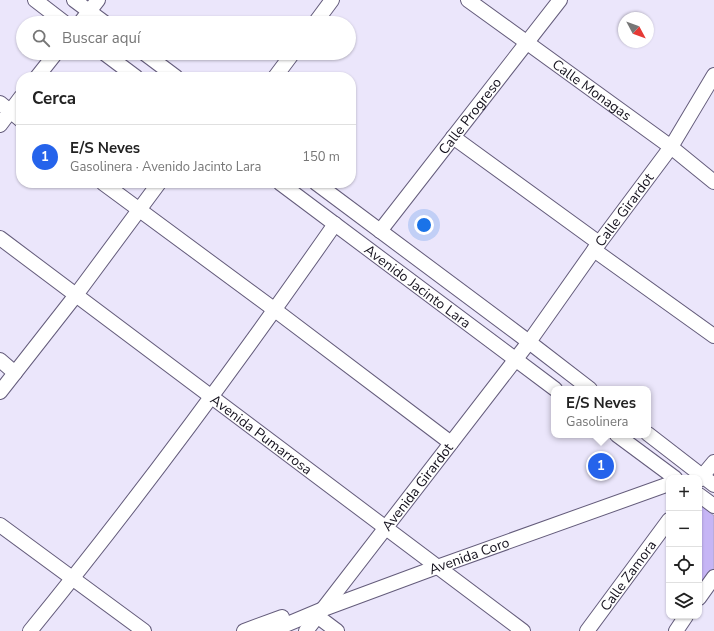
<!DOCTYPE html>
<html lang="es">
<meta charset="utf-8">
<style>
:root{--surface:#fff;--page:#f6f6f6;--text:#222;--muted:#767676;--line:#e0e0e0;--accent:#2563eb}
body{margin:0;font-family:"Nunito Sans",sans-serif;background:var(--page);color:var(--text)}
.controls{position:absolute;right:12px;bottom:12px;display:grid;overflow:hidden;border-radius:8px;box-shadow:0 1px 3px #0004}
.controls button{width:36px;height:36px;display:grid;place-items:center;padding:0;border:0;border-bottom:1px solid var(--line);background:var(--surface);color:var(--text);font:20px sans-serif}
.compass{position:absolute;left:618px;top:12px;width:36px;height:36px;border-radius:50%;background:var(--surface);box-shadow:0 1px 3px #0004;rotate:131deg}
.you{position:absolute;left:424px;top:225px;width:14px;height:14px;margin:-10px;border:3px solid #fff;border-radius:50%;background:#1a73e8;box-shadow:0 0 0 6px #1a73e833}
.badge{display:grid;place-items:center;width:26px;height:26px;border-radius:50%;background:var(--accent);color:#fff;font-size:13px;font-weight:700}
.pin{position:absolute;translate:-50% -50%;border:2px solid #fff;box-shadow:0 1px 4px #0006}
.popup{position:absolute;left:551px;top:386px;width:100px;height:52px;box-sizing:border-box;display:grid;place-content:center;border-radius:8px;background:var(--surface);filter:drop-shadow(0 1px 3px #0005);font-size:13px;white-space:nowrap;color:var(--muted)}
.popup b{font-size:15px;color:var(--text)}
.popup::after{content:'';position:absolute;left:50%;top:100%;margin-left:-8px;border:8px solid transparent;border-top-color:var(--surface)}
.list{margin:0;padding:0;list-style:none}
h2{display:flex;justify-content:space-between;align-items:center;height:52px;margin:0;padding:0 16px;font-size:17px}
h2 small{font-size:13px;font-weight:400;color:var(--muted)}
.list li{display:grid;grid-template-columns:26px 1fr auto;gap:12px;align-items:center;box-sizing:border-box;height:64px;padding:0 16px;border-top:1px solid var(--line)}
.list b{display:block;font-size:15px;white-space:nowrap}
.list p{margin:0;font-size:13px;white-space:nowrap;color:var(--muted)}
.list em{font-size:13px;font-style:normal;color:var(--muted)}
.icon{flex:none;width:22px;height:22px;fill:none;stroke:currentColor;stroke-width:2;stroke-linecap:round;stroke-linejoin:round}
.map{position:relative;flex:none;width:714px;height:631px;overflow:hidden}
.search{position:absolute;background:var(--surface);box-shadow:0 1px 3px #0004;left:16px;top:16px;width:340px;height:44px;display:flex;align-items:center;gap:10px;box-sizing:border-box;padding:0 14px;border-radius:22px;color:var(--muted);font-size:15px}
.panel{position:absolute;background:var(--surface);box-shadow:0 1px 3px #0004;left:16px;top:72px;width:340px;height:116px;border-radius:16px}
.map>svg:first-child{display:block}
.building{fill:#c6b5f5;stroke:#ada4c6;filter:url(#shadow)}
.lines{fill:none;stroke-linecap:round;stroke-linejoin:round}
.minor-casing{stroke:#645c7b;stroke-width:16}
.minor{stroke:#fff;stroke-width:14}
.labels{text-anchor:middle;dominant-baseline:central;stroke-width:3;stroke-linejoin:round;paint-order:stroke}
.street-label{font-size:14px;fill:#14111d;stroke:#f7f5fd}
</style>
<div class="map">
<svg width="714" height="631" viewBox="0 0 714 631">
<defs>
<filter id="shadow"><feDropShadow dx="3.5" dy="3.5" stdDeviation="1" flood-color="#0004"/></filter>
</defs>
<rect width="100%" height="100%" fill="#ebe6fb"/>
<path class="building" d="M699 503 714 516V570L702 586 699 584Z"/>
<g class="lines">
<g class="minor-casing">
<g id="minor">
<path d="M35 0 65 23"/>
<path d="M74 0 105 23"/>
<path id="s1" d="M468 0 671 147 714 182"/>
<path d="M80 23 98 0"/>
<path d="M315 23 332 0"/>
<path d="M104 53 136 77"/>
<path d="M144 53 176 77"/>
<path d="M37 77 56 53"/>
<path d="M275 77 293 53"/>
<path d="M0 103 21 120"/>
<path d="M0 125 21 97"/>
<path d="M453 137 599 243"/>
<path d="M103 183 275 310 451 443"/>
<path id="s2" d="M280 183 555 389"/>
<path d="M316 183 529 342 590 389"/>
<path id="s3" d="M380 231 560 0"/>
<path id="s4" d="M0 238 523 631"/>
<path d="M594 250 714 336"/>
<path d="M0 360 15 373"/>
<path d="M0 392 76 295 159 183"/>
<path d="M648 434 714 485"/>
<path d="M617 435 675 478"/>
<path d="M699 480 714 462"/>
<path d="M699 495 714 506"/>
<path d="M0 525 144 631"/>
<path d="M699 598 714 577"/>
<path d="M317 616 337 631"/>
<path d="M30 631C137 500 238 363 335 224"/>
<path d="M244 631 282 617"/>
<path id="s5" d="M271 631 321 610 437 567 669 484"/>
<path id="s6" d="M306 631 529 342 594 250 671 147 714 75"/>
<path id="s7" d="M587 631 669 520"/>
<path d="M676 631 686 616"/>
</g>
</g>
<use href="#minor" class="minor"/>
</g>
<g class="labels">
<g class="street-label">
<text stroke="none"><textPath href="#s1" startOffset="153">Calle Monagas</textPath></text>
<text stroke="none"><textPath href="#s3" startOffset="146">Calle Progreso</textPath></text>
<text stroke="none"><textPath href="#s6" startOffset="528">Calle Girardot</textPath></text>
<text stroke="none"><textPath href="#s2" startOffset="172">Avenido Jacinto Lara</textPath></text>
<text stroke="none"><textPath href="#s4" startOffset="327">Avenida Pumarrosa</textPath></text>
<text stroke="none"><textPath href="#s6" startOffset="182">Avenida Girardot</textPath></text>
<text stroke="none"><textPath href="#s5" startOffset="212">Avenida Coro</textPath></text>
<text stroke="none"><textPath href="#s7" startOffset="69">Calle Zamora</textPath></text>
</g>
</g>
</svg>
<div class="controls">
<button>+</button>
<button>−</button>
<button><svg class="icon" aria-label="locate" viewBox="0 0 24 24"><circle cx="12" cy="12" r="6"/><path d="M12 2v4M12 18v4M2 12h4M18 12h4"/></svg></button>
<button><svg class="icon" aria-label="layers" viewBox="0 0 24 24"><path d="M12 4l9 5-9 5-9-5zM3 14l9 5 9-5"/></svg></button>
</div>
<svg class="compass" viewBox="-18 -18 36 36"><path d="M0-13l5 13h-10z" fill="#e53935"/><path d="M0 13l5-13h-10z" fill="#767676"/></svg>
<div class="you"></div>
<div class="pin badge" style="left:601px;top:466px">1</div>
<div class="popup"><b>E/S Neves</b>Gasolinera</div>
<div class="search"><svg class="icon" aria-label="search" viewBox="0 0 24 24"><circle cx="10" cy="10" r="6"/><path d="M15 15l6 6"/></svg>Buscar aquí</div>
<section class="panel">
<h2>Cerca<small></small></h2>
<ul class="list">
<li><span class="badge">1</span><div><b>E/S Neves</b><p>Gasolinera · Avenido Jacinto Lara</p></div><em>150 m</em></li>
</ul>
</section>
</div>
